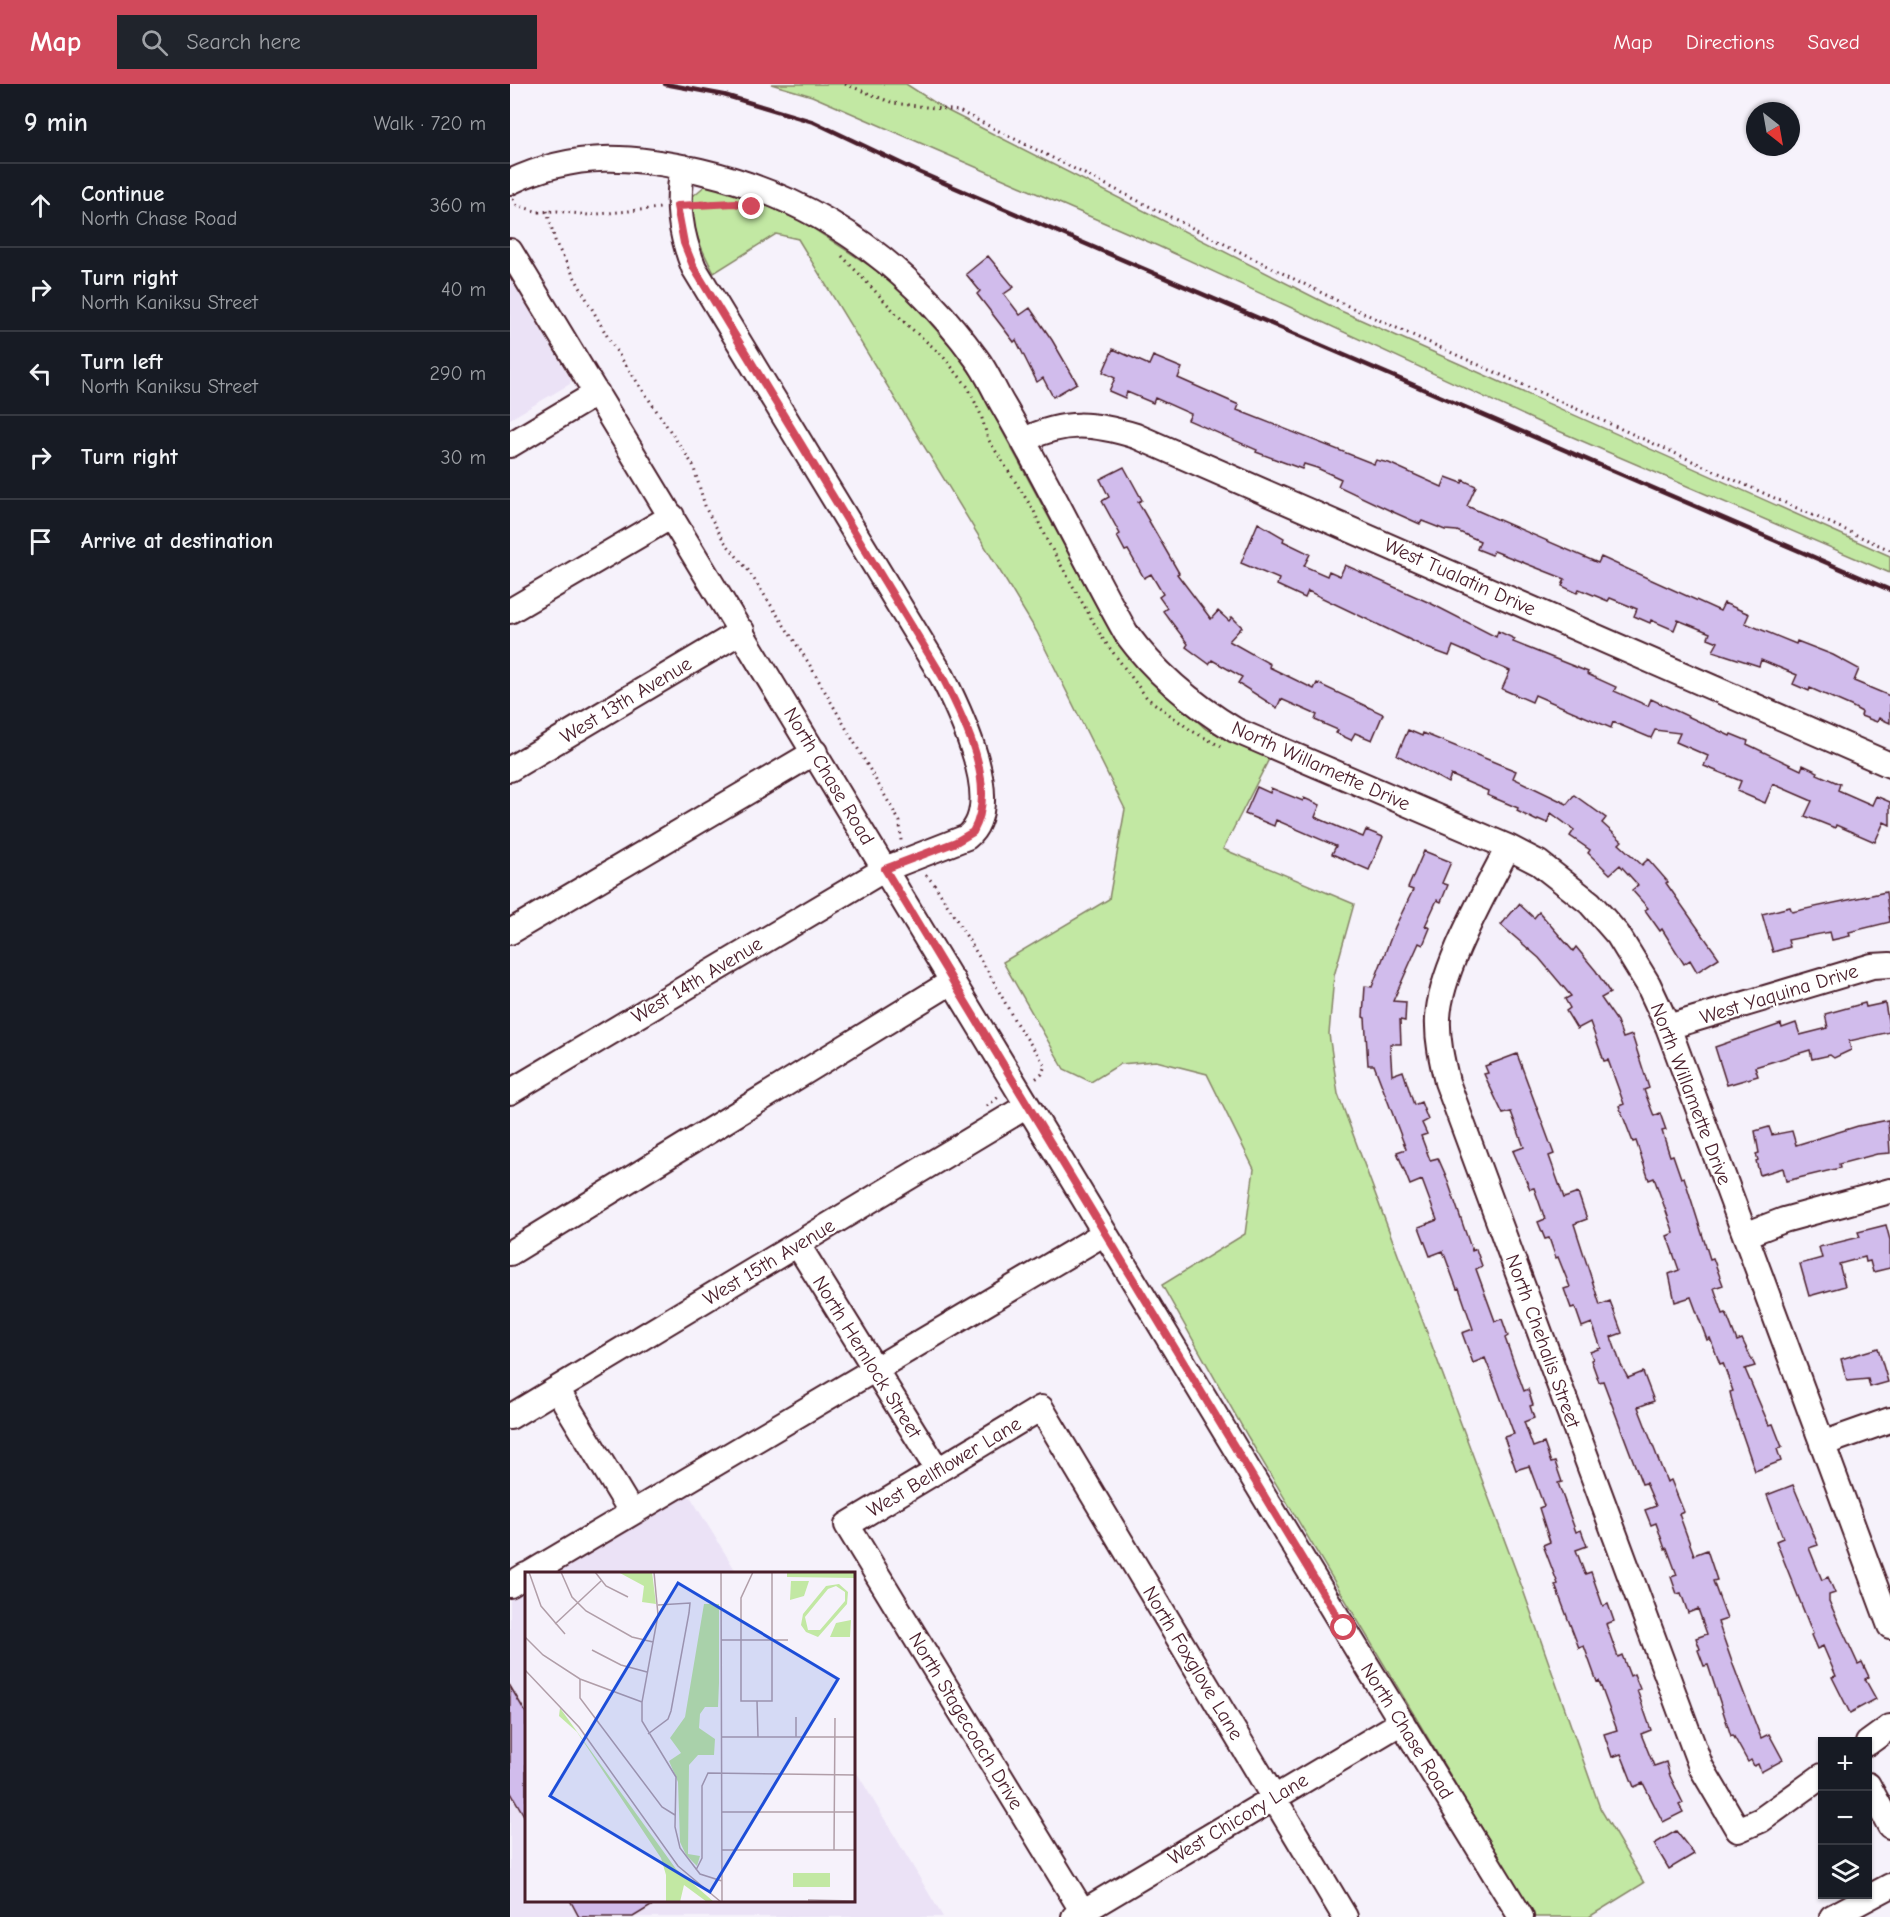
<!DOCTYPE html>
<meta charset="utf-8">
<style>
:root{--surface:#171b24;--page:#20242c;--text:#f1f3f6;--muted:#9ea1a6;--line:#363941;--accent:#d1495b}
body{margin:0;font-family:"Comic Neue",sans-serif;background:var(--page);color:var(--text)}
.controls{position:absolute;right:18px;bottom:18px;display:grid;overflow:hidden;border-radius:0px;box-shadow:0 2px 4px #0004}
.controls button{width:54px;height:54px;display:grid;place-items:center;padding:0;border:0;border-bottom:2px solid var(--line);background:var(--surface);color:var(--text);font:30px sans-serif}
.compass{position:absolute;left:1236px;top:18px;width:54px;height:54px;border-radius:50%;background:var(--surface);box-shadow:0 2px 4px #0004;rotate:149deg}
.stop{position:absolute;width:18px;height:18px;margin:-14px;border:4px solid #d1495b;border-radius:50%;background:#fff}
.stop.end{background:#d1495b;border-color:#fff;box-shadow:0 2px 6px #0008}
.list{margin:0;padding:0;list-style:none}
h2{display:flex;justify-content:space-between;align-items:center;height:78px;margin:0;padding:0 24px;font-size:26px}
h2 small{font-size:20px;font-weight:400;color:var(--muted)}
.list li{display:grid;grid-template-columns:39px 1fr auto;gap:18px;align-items:center;box-sizing:border-box;height:84px;padding:0 24px;border-top:2px solid var(--line)}
.list b{display:block;font-size:22px;white-space:nowrap}
.list p{margin:0;font-size:20px;white-space:nowrap;color:var(--muted)}
.list em{font-size:20px;font-style:normal;color:var(--muted)}
.icon{flex:none;width:33px;height:33px;fill:none;stroke:currentColor;stroke-width:2;stroke-linecap:round;stroke-linejoin:round}
.map{position:relative;flex:none;width:1380px;height:1833px;overflow:hidden}
header{display:flex;align-items:center;gap:36px;box-sizing:border-box;height:84px;padding:0 30px;background:var(--accent);color:#fff}
header strong{font-size:28px}
nav{display:flex;gap:33px;margin-inline-start:auto;font-size:21px}
.search{width:420px;height:54px;background:var(--page);display:flex;align-items:center;gap:15px;box-sizing:border-box;padding:0 21px;border-radius:0px;color:var(--muted);font-size:22px}
main{display:flex}
aside{flex:1;background:var(--surface)}
.map>svg:first-child{display:block}
.built{fill:#ebe2f6}
.green{fill:#c2e8a3;stroke:#868467;stroke-width:1.5}
.building{fill:#d1bcec;stroke:#4a1f2b;stroke-width:1.5}
.lines{fill:none;stroke-linecap:round;stroke-linejoin:round}
.minor-casing{stroke:#4a1f2b;stroke-width:28}
.path{stroke:#4a1f2b;stroke-width:3;stroke-dasharray:1.5 4.5;stroke-linecap:butt}
.minor{stroke:#fff;stroke-width:24}
.rail{stroke:#4a1f2b;stroke-width:4.5}
.route{stroke:#d1495b;stroke-width:8}
.labels{text-anchor:middle;dominant-baseline:central;stroke-width:4.5;stroke-linejoin:round;paint-order:stroke}
.street-label{font-size:20px;fill:#4a1f2b;stroke:#fff}
.inset-road{fill:none;stroke:#b19ea8;stroke-width:1.5}
.view{fill:#1d4ed8;fill-opacity:0.15;stroke:#1d4ed8;stroke-width:3}
.inset-edge{fill:none;stroke:#4a1f2b;stroke-width:3}
</style>
<header>
<strong>Map</strong>
<div class="search"><svg class="icon" aria-label="search" viewBox="0 0 24 24"><circle cx="10" cy="10" r="6"/><path d="M15 15l6 6"/></svg>Search here</div>
<nav><a>Map</a><a>Directions</a><a>Saved</a></nav>
</header>
<main>
<aside>
<h2>9 min<small>Walk · 720 m</small></h2>
<ul class="list">
<li><svg class="icon" aria-label="ahead" viewBox="0 0 24 24"><path d="M12 20V5M6 11l6-6 6 6"/></svg><div><b>Continue</b><p>North Chase Road</p></div><em>360 m</em></li>
<li><svg class="icon" aria-label="right" viewBox="0 0 24 24"><path d="M7 20v-9h11M14 6l5 5-5 5"/></svg><div><b>Turn right</b><p>North Kaniksu Street</p></div><em>40 m</em></li>
<li><svg class="icon" aria-label="left" viewBox="0 0 24 24"><path d="M17 20v-9H6M10 6l-5 5 5 5"/></svg><div><b>Turn left</b><p>North Kaniksu Street</p></div><em>290 m</em></li>
<li><svg class="icon" aria-label="right" viewBox="0 0 24 24"><path d="M7 20v-9h11M14 6l5 5-5 5"/></svg><div><b>Turn right</b></div><em>30 m</em></li>
<li><svg class="icon" aria-label="arrive" viewBox="0 0 24 24"><path d="M6 21V4h12l-3 4 3 4H6"/></svg><div><b>Arrive at destination</b></div></li>
</ul>
</aside>
<div class="map">
<svg width="1380" height="1833" viewBox="0 0 1380 1833">
<rect width="100%" height="100%" fill="#f6f2fb"/>
<filter id="ink" filterUnits="userSpaceOnUse"><feTurbulence type="fractalNoise" baseFrequency=".0167" numOctaves="2"/><feDisplacementMap in="SourceGraphic" scale="12" xChannelSelector="R" yChannelSelector="G"/><feConvolveMatrix kernelMatrix="1 2 1 2 8 2 1 2 1" color-interpolation-filters="sRGB"/></filter>
<g filter="url(#ink)">
<path class="built" d="M0 194 61 296 60 300 0 335Z
M172 1399 227 1489 19 1490Z
M16 1491V1816H344V1684L433 1833H0V1501Z"/>
<path class="green" d="M261 0H396L438 27 831 227 1380 472V489L1037 342 648 162 302 12Z
M197 100 251 119 295 139 383 197 444 266 463 293 597 541 635 589 696 645 760 673 713 765 844 820 824 892 819 950 828 1010 1012 1503 1090 1724 1134 1799 1079 1833H1025L738 1353 652 1201 735 1150 744 1085 697 990 646 977 610 980 581 998 554 985 493 878 599 815 615 725 527 548 288 155 266 150 204 189C190 163 180 141 183 112Z"/>
<path class="building" d="M478 172 504 203 494 210 510 231 520 224 542 256 567 299 543 313 533 294 527 298 506 256 504 258 467 210 470 207 456 190Z
M603 265 639 281 643 272 672 284 668 294 729 321 727 326 864 380 866 376 879 379 932 403 936 393 952 399 953 396 966 402 957 422 1088 479 1091 473 1210 527 1214 519 1239 530 1235 539 1286 560 1287 557 1323 571 1349 585 1344 597 1380 612V639L1369 634 1367 638 1351 632 1352 628 1341 622 1300 604 1299 607 1283 600 1287 591 1251 576 1249 582 1203 567 1208 558 1198 554 1200 549 1168 536 1164 546 1141 536 1140 539 1124 532 1127 525 1100 514 1098 517 1069 505 1067 509 1052 502 1055 495 984 467 982 471 967 465 970 457 947 447 935 446 912 437 910 440 881 427 828 402 831 395 807 384 794 380 792 385 746 368 747 366 678 336 681 330 645 314 643 319 617 308 615 314 599 307 605 294 593 288Z
M614 383 632 416 628 418 669 489 667 490 701 535 708 527 719 537 722 533 732 543 719 557 760 580 759 583 804 605 807 599 873 630 862 656 845 649 841 656 826 649 828 646 805 636 807 631 771 615 767 624 728 599 732 593 702 576 699 580 676 563 678 560 653 527 657 524 649 513 653 510 641 490 634 494 618 466 615 467 607 452 610 450 592 417 599 413 590 395Z
M748 439 774 454 773 457 800 470 794 482 817 492 819 487 830 492 835 481 920 519 986 553 988 547 1005 555 1003 558 1078 588 1077 590 1106 603 1104 607 1138 622 1141 615 1220 652 1221 650 1238 657 1237 660 1291 686 1293 681 1308 688 1307 690 1330 700 1328 706 1362 721 1366 712 1380 718V741L1374 738 1365 758 1326 741 1325 744 1295 732 1302 717 1263 700 1255 719 1227 707 1231 697 1194 682 1198 672 1166 658 1170 649 1145 646 1141 654 1103 638 1101 644 1025 611 1022 618 992 605 1000 587 943 562 939 572 917 564 798 507 795 514 767 501 769 495 731 479Z
M898 646 912 652 913 649 1006 687 1003 694 1057 720 1064 711 1096 734 1092 739 1112 757 1109 760 1132 781 1138 775 1158 798 1156 799 1209 874 1187 888 1180 876 1174 880 1152 845 1150 847 1135 826 1138 824 1122 806 1128 801 1110 781 1100 790 1078 769 1080 766 1060 752 1064 746 1041 729 1037 739 1028 735 1027 737 1007 727 1008 724 977 711 978 707 941 691 938 699 887 671Z
M747 703 760 709 761 704 793 717 794 714 810 721 805 733 833 745 853 753 856 746 873 753 859 786 822 770 826 762 766 736 764 742 735 730Z
M914 767 941 778 932 799 938 801 931 818 927 816 915 842 920 844 913 861 909 859 883 917 896 918 895 937 890 936 891 960H880L882 991 893 987 904 1021 911 1018 918 1036 912 1039 917 1050 911 1052 920 1076 928 1074 936 1092 962 1167 966 1165 972 1182 966 1185 985 1237 992 1235 998 1252 995 1254 1014 1307 1018 1305 1023 1321 1020 1322 1024 1334 1014 1338 1023 1363 1034 1359 1041 1379 1045 1378 1052 1398 1048 1399 1066 1448 1071 1446 1077 1462 1066 1466 1075 1490 1081 1488 1093 1522 1098 1520 1104 1537 1096 1540 1108 1573 1112 1571 1120 1592 1124 1590 1130 1605 1127 1606 1141 1646 1131 1650 1144 1682 1156 1678 1160 1692 1173 1719 1169 1721 1173 1728 1153 1738 1133 1699 1124 1703 1111 1670 1102 1673 1094 1650 1107 1646 1089 1597 1087 1598 1074 1562 1069 1564 1045 1501 1048 1500 1033 1461 1040 1458 1029 1424 1034 1422 1019 1382 1006 1386 994 1353 1004 1350 987 1304 975 1274 963 1279 952 1249 963 1245 949 1204 947 1205 933 1167 920 1172 909 1143 927 1136 912 1096 900 1101 887 1068 896 1065 864 981H858L855 934 853 933 855 902 862 903 885 843 903 806 898 804Z
M1376 808 1380 838 1339 848 1340 852 1322 856 1320 848 1278 856 1280 863 1263 868 1252 830 1280 823 1282 828Z
M1009 820 1024 834 1029 828 1063 867 1066 863 1086 887 1100 909 1091 914 1107 937 1113 954 1122 951 1139 1004 1134 1006 1144 1032 1150 1029 1156 1046 1152 1047 1160 1072 1163 1071 1171 1094 1174 1093 1200 1175 1203 1174 1213 1201 1204 1204 1213 1230 1216 1229 1227 1257 1232 1255 1245 1282 1235 1285 1259 1341 1263 1340 1272 1363 1267 1365 1271 1377 1245 1387 1224 1326 1220 1308 1223 1307 1213 1279 1210 1280 1200 1254 1197 1256 1181 1213 1165 1218 1159 1190 1169 1186 1157 1152 1164 1149 1144 1094 1139 1096 1126 1057 1123 1058 1109 1022 1114 1020 1098 976 1094 977 1080 938 1067 945 1056 927 1060 924 1055 915 1061 912 1029 874 991 841Z
M1355 919 1356 923 1375 919 1380 948 1339 957 1341 966 1324 974 1320 971 1302 975 1300 966 1245 983 1248 992 1217 1001 1205 963 1271 940 1272 944 1286 939 1290 951 1318 944 1315 930Z
M1007 970 1044 1070 1039 1072 1054 1114 1068 1109 1077 1135 1064 1140 1090 1221 1100 1217 1112 1249 1101 1253 1111 1281 1118 1294 1133 1288 1144 1317 1128 1323 1157 1398 1161 1396 1174 1428 1169 1430 1184 1471 1197 1466 1207 1496 1203 1497 1217 1535 1208 1538 1222 1578 1251 1654 1259 1650 1273 1676 1251 1688 1248 1680 1244 1682 1241 1676 1238 1678 1223 1651 1221 1652 1198 1581 1194 1582 1188 1566 1190 1565 1186 1554 1197 1550 1188 1525 1178 1529 1171 1509 1167 1510 1161 1493 1167 1491 1157 1464 1155 1465 1146 1439 1141 1441 1135 1426 1146 1422 1136 1399 1132 1400 1093 1297 1089 1298 1081 1276 1083 1275 1080 1268 1091 1264 1082 1239 1072 1243 1065 1223 1061 1224 1054 1205 1060 1203 1048 1173 1046 1174 1039 1154 1035 1155 1028 1138 1035 1135 1024 1104 1020 1105 1003 1067 1014 1063 1001 1028 993 1030 974 990 978 989 975 982Z
M1378 1036 1380 1069 1367 1070 1329 1080 1330 1084 1276 1097 1273 1084 1250 1091 1246 1077 1248 1076 1246 1070 1249 1069 1245 1047 1259 1043 1262 1051 1282 1047 1286 1061 1348 1042Z
M1376 1141 1380 1156V1184L1363 1188 1360 1177 1356 1178 1355 1173 1329 1180 1335 1202 1299 1212 1290 1180 1312 1174 1309 1163 1350 1153 1348 1148Z
M1368 1264 1378 1298 1360 1303 1358 1295 1337 1297 1331 1275Z
M1283 1401 1308 1461 1299 1464 1312 1496 1318 1493 1325 1509 1319 1511V1517L1348 1580 1352 1578 1359 1593 1355 1595 1366 1615 1340 1629 1322 1593 1326 1592 1313 1562 1307 1565 1301 1551 1303 1550 1266 1457 1273 1454 1257 1411Z
M0 1602 16 1629V1735L0 1707Z
M1166 1747 1184 1770 1159 1785 1144 1760Z
M60 1816H151L123 1833H69Z"/>
<g class="lines">
<g class="minor-casing">
<path id="minor" d="M0 98C65 67 122 71 190 87 305 114 397 179 466 274 477 288 484 306 493 321 537 396 574 474 616 549 646 590 682 620 725 646L998 763 1029 779 1080 819 1108 851 1138 900 1158 943 1380 1542
M0 167 834 1544 1011 1833
M514 356C555 336 583 339 626 352L1380 681
M0 361 87 309
M0 527 162 432
M0 685 232 547
M998 763C976 807 930 886 928 934 927 956 932 977 937 998L1191 1683 1228 1746 1251 1736 1312 1692
M0 848 305 668
M1158 943 1362 882 1380 881
M0 1008 375 785 457 753C496 721 449 626 432 592L184 184C170 149 166 120 173 83
M1235 1151 1274 1136 1380 1107
M288 1161 427 1385
M0 1169 443 897
M47 1305 122 1429
M0 1333 517 1022
M1312 1360 1380 1336
M19 1490 595 1149
M0 1501 16 1491
M1358 1659 1380 1643
M1358 1701 1380 1742
M564 1833 892 1638
M576 1833 337 1441 531 1324 835 1833
M1322 1833 1380 1802"/>
</g>
<path class="path" d="M335 0 383 19 449 27 838 222 1380 466
M3 115 7 121 28 128 47 127 78 131 150 124
M190 119 228 120
M37 127 46 160 101 259 183 381 196 425 214 457 238 486 298 578 390 738 391 757
M332 172 397 241 431 270 458 303 471 331 478 355 524 427 535 453 593 555 637 614 682 647 712 663
M416 791 425 801 479 889 506 939 535 981 532 990 524 996
M477 1022 491 1011"/>
<use href="#minor" class="minor"/>
<path class="rail" d="M155 0 214 11 304 38 411 89 1380 506"/>
</g>
</g>
<g class="lines" filter="url(#ink)">
<path class="route" d="M242 123 225 119 167 122 174 159 184 184 432 592C453 633 489 702 463 748L446 758 375 785 834 1544"/>
</g>
<g class="labels">
<g class="street-label">
<text transform="translate(950 493) rotate(24)">West Tualatin Drive</text>
<text transform="translate(116 616) rotate(-31)">West 13th Avenue</text>
<text transform="translate(811 682) rotate(24)">North Willamette Drive</text>
<text transform="translate(319 692) rotate(59)">North Chase Road</text>
<text transform="translate(187 896) rotate(-31)">West 14th Avenue</text>
<text transform="translate(1269 910) rotate(-17)">West Yaquina Drive</text>
<text transform="translate(1181 1010) rotate(69)">North Willamette Drive</text>
<text transform="translate(259 1178) rotate(-31)">West 15th Avenue</text>
<text transform="translate(1033 1257) rotate(70)">North Chehalis Street</text>
<text transform="translate(357 1273) rotate(58)">North Hemlock Street</text>
<text transform="translate(434 1383) rotate(-31)">West Bellflower Lane</text>
<text transform="translate(683 1579) rotate(59)">North Foxglove Lane</text>
<text transform="translate(456 1637) rotate(59)">North Stagecoach Drive</text>
<text transform="translate(897 1647) rotate(58)">North Chase Road</text>
<text transform="translate(728 1735) rotate(-31)">West Chicory Lane</text>
</g>
</g>
<g transform="translate(15 1488)">
<rect width="330" height="330" fill="#f6f2fb"/>
<path d="M93 0H127L131 32 117 30 119 14ZM262 0H329V6L262 5ZM284 9 279 24 265 28 266 9ZM314 12 323 20 322 32 293 65 281 60 276 53 278 42 301 14ZM311 14 320 20V29L295 58H283L280 45 303 17ZM179 32H194V111L193 135H180L175 142 174 156 190 167 189 183H173L164 193 163 282 175 284 172 294 161 283 155 270 153 210 144 189 156 181 145 166 160 145ZM326 48 325 65H305L311 51ZM35 136 151 297 189 330H182L159 313 155 330H141V303L136 286 52 160 34 144ZM268 301H305V315H268Z" fill="#c2e8a3" fill-rule="evenodd"/>
<path class="inset-road" d="M4 0 16 34 40 62M36 0 47 25 61 39 107 65 128 70M70 0 81 14 103 25M129 0 133 43 117 130V149L151 205 150 255 155 276 175 302 197 309M196 0 197 330M228 0 216 26V129H247V0M30 52 76 9M0 65 18 83 55 107 117 130M196 68H263M67 78 96 93 122 100M0 98 54 155 153 294 196 330M55 107V126L137 235 150 243M232 129 233 165M271 145V165M123 162 143 147 146 139 164 41 165 31 133 33M197 165H330M197 240H330M197 278H330M309 278 310 146M171 298 177 286V214L183 201 330 203M283 328 330 329"/>
<path class="view" d="M153 11 313 107 185 320 25 224Z"/>
<rect width="330" height="330" class="inset-edge"/>
</g>
</svg>
<div class="controls">
<button>+</button>
<button>−</button>
<button><svg class="icon" aria-label="layers" viewBox="0 0 24 24"><path d="M12 4l9 5-9 5-9-5zM3 14l9 5 9-5"/></svg></button>
</div>
<svg class="compass" viewBox="-18 -18 36 36"><path d="M0-13l5 13h-10z" fill="#e53935"/><path d="M0 13l5-13h-10z" fill="#9ea1a6"/></svg>
<div class="stop" style="left:834px;top:1544px"></div>
<div class="stop end" style="left:242px;top:123px"></div>
</div>
</main>
